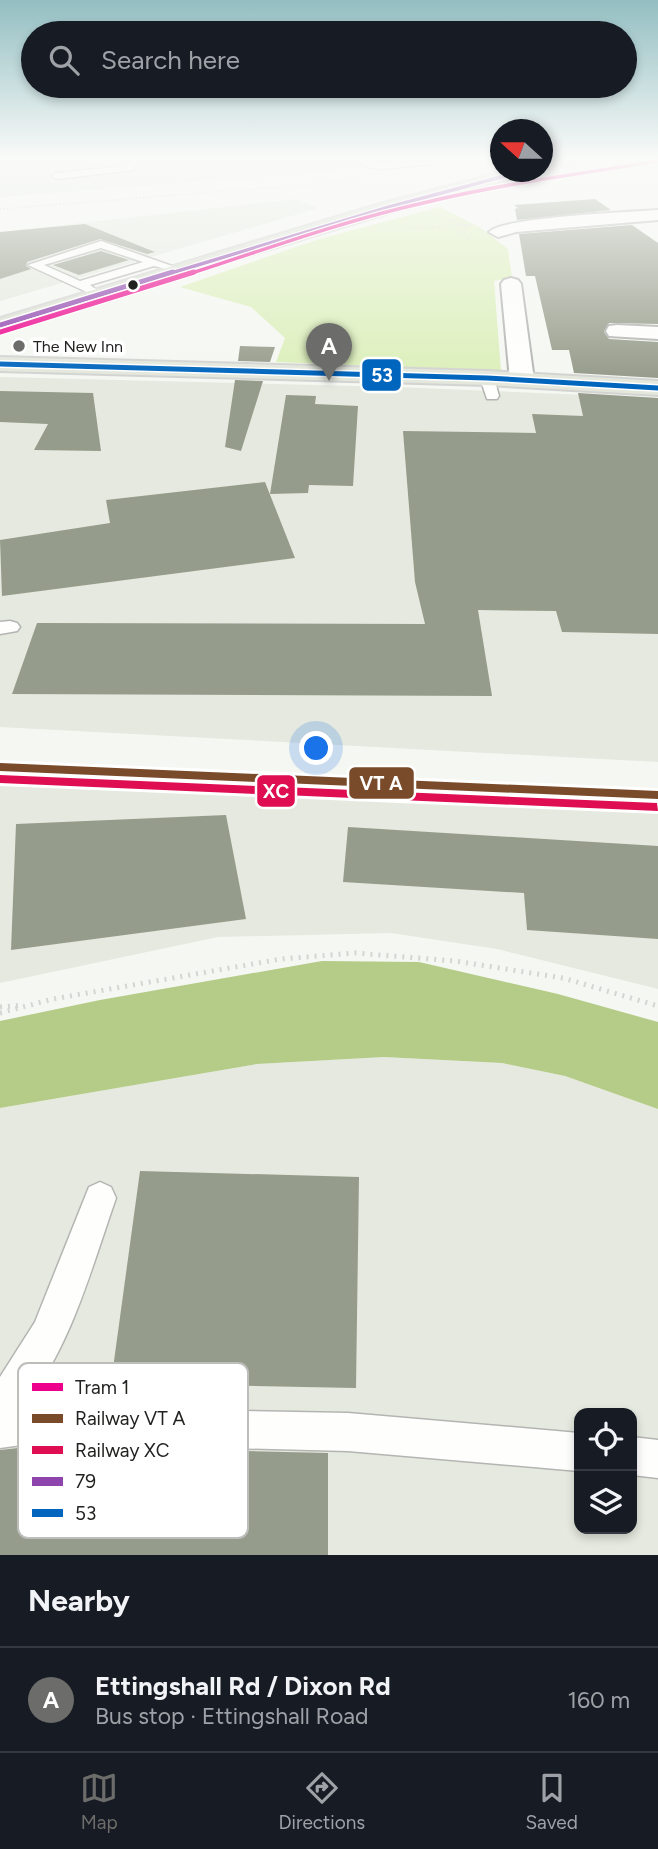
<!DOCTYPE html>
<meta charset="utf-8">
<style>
:root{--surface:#171b24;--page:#242831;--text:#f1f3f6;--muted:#9ea1a6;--line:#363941;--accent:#6c6d6a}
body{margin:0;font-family:Figtree,sans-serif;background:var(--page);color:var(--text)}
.controls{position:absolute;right:21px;bottom:21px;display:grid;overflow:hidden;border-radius:14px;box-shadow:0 4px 10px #0003}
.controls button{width:63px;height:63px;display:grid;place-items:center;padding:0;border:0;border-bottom:2px solid var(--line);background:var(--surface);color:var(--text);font:35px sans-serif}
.compass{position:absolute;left:490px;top:119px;width:63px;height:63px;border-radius:50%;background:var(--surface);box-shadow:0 4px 10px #0003;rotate:291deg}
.you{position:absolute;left:317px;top:749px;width:24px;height:24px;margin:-18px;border:5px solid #fff;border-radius:50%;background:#1a73e8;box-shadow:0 0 0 10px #1a73e833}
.badge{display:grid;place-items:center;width:46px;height:46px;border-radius:50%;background:var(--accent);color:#fff;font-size:23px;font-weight:700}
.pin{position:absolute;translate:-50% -58px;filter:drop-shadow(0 2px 4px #0008)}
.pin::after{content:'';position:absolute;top:37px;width:24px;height:21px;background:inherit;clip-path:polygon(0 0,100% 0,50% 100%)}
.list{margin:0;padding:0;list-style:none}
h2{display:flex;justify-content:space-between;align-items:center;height:91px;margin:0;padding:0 28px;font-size:30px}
h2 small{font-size:23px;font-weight:400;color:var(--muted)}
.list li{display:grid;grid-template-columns:46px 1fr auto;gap:21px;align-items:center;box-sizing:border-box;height:105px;padding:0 28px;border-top:2px solid var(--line)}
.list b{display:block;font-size:26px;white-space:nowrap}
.list p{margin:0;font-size:23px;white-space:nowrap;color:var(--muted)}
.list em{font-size:23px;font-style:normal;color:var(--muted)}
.icon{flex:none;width:38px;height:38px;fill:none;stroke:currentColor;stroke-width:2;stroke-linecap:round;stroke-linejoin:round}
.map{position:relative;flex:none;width:658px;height:1555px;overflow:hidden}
.search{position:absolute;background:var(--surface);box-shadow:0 4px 10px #0003;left:21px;right:21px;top:21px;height:77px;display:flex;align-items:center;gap:18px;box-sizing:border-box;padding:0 24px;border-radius:38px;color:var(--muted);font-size:26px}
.sheet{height:196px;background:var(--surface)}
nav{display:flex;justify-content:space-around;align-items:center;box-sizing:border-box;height:98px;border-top:2px solid var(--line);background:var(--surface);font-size:19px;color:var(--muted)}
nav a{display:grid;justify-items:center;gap:4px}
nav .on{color:var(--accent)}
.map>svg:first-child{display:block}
.built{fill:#e5e9df;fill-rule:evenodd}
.green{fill:#dcefba}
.water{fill:#b5cc88}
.building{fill:#969c8b}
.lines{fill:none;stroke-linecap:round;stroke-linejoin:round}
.service-casing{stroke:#b4b5b2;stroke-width:3}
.minor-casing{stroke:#b4b5b2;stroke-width:4}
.primary-casing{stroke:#d3d4d2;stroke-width:4}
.trunk-casing{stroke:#d3d4d2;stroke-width:4}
.path-far1{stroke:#d5d5d3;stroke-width:2;stroke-dasharray:1 2.5;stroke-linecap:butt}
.path{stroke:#d5d5d3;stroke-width:5;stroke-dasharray:2 6;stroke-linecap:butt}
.service{fill:#fefefd;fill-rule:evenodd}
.minor{fill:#fefefd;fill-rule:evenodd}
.primary{fill:#e3e7dc;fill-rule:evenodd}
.trunk{fill:#dadfd0;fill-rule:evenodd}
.bus-1-far1-casing{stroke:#fff;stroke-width:6}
.bus-1-casing{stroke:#fff;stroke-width:8}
.bus-2-casing{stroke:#fff;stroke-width:8}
.bus-1-far1{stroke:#8e44ad;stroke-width:3.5}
.bus-1{stroke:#8e44ad;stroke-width:5}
.bus-2{stroke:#0065bd;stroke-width:5}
.rail-1-casing{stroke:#fff;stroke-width:6}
.rail-2-casing{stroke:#fff;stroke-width:6}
.rail-1{fill:#7a4b2a;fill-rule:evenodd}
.rail-2{fill:#df0d52;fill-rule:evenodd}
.tram-1-far1-casing{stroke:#fff;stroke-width:6}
.tram-1-casing{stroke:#fff;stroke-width:8}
.tram-1-far1{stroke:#ec008c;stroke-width:3.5}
.tram-1{stroke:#ec008c;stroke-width:5}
.bus-dot{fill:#222321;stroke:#fff;stroke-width:2.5}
.poi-dot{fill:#6c6d6a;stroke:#fff;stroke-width:2.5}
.labels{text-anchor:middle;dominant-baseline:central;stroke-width:7;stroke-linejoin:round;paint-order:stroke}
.far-poi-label{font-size:16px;fill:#222321;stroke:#fff;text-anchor:start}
.key{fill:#fff;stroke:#bdbdbc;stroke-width:2}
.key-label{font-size:19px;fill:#222321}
.line-badge{stroke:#fff;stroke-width:2.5}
.badge-label{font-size:19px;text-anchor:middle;font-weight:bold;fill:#fff}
</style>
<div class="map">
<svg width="658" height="1555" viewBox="0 0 658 1555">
<rect width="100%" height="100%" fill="#f5f7f2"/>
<path class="built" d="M0 160H478L0 197Z
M296 199 319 208 0 301V232Z
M0 377 397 387 658 398V762L0 727Z
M0 781 658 811V989L497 949 391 933 218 937 0 983Z
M384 1057 502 1063 565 1076 658 1109V1555H0V1108L257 1064ZM579 1413H632V1529H579Z"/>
<path class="green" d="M440 207 481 228 508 249 512 278 494 281 501 371 276 362 285 338 251 307 180 287 319 239Z"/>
<path class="water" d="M322 961 419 962 558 994 658 1022V1109L565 1076 502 1063 384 1057 257 1064 0 1108V1021L100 1000Z"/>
<path class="building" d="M595 199 611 210 517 220 515 209 518 208 514 205Z
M85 224 155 252 147 254 100 239 27 262 26 266 31 269 0 279V232Z
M632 225 658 243V324L609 323 604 332 609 339 658 342V378L574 373 569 350H552L535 276H526L519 234Z
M101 251 129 260 79 275 53 265Z
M240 346 275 347 270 362 238 361Z
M235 380 263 381 241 451 225 447Z
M0 391 93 393 101 451 34 450 48 424 0 422Z
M578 393 658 398V634L562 632 556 611 478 610 492 696 12 694 37 623 425 624 415 582 403 431 536 433 532 414 583 416Z
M286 395 316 396 315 404 358 406 353 486 309 485 308 493 270 494Z
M265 482 295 558 2 596 0 540 110 523 106 500Z
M226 815 246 919 11 950 16 824Z
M348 827 658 846V939L527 930 524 893 343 882Z
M140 1171 359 1177 356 1388 111 1383Z
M36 1446 328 1453V1555H0V1450Z"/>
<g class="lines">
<g class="service-casing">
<path id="service" d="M129 160H137L134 170 57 179 52 176 57 173 127 166Z
M359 160 382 163 467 160 382 169 367 167Z
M649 160H658V165Z
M101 241 172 266 166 269 154 266 90 285 97 290 91 294 28 265ZM101 248 143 262 80 281 44 265Z
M487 374 494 378 499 396 497 399H487L480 378Z
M10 621 17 623 20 627 17 631 0 634V622Z
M100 1182 111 1187 116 1198C91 1269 71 1348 23 1407L348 1413 579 1433V1471L348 1451 36 1443 0 1448V1377L35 1322 89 1187Z
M632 1437 658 1440V1478L632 1475Z"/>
</g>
<g class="minor-casing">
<path id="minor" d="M658 210V220L516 232 498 237 489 232C503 217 630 212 658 210Z
M511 278 518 280 521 284 534 380 530 385H514L510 380 501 284 504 280Z
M617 325 658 327V339L609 336 606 331 609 326Z"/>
</g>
<g class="primary-casing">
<path id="primary" d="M0 357 487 371 658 381V395L487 385 0 371Z"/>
</g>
<g class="trunk-casing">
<path id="trunk" d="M575 160 573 163 542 170V161Z
M503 172H528L525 175 395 211 0 331V318L383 203Z"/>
</g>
<path class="path-far1" d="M0 209 355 181
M445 218 466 225
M467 226 462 232 470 240
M411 228 472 225"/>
<path class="path" d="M0 1007 24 1005
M0 1013 53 999 281 959 355 953 455 961 563 978 658 1006"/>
<use href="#service" class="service"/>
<use href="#minor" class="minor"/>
<use href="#primary" class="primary"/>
<use href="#trunk" class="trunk"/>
<g class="bus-1-far1-casing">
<path id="bus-1-far1" d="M168 274 389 207 520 172"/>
</g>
<g class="bus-1-casing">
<path id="bus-1" d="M0 325 173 272"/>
</g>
<g class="bus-2-casing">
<path id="bus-2" d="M0 364 487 378 658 388"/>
</g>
<use href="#bus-1-far1" class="bus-1-far1"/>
<use href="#bus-1" class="bus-1"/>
<use href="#bus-2" class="bus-2"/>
<g class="rail-1-casing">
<path id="rail-1" d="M0 763 658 791V799L0 771Z"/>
</g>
<g class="rail-2-casing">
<path id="rail-2" d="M0 775 657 803 658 811 0 783Z"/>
</g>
<use href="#rail-1" class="rail-1"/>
<use href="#rail-2" class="rail-2"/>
<g class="tram-1-far1-casing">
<path id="tram-1-far1" d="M189 274C266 249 343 221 423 203 500 184 579 174 658 161"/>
</g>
<g class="tram-1-casing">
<path id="tram-1" d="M0 332 194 272"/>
</g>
<use href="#tram-1-far1" class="tram-1-far1"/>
<use href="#tram-1" class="tram-1"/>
</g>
<linearGradient id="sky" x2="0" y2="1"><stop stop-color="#93bec2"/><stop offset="0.42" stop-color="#fafbf9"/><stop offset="1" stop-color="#fafbf9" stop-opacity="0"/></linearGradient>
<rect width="658" height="378" fill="url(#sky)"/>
<circle class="bus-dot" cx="133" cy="285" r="6"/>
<circle class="poi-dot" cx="19" cy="346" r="7"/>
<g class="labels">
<g class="far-poi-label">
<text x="33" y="346">The New Inn</text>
</g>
</g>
<rect x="18" y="1363" width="230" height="175" rx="10" class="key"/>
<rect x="32" y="1383" width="31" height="8" fill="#ec008c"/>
<rect x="32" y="1414" width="31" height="9" fill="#7a4b2a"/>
<rect x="32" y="1446" width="31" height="8" fill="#df0d52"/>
<rect x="32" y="1477" width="31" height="9" fill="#8e44ad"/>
<rect x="32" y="1509" width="31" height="8" fill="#0065bd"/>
<g class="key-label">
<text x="75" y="1394">Tram 1</text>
<text x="75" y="1425">Railway VT A</text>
<text x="75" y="1457">Railway XC</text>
<text x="75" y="1488">79</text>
<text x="75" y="1520">53</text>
</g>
<g class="line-badge">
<rect x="361" y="358" width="41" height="34" rx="7" fill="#0065bd"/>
<rect x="348" y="766" width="67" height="34" rx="7" fill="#7a4b2a"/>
<rect x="256" y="774" width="40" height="34" rx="7" fill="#df0d52"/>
</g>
<g class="badge-label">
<text x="382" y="382">53</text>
<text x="381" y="790">VT A</text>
<text x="276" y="798">XC</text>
</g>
</svg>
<div class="controls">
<button><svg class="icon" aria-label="locate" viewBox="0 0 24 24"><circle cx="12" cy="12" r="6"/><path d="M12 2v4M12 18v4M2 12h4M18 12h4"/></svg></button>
<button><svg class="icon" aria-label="layers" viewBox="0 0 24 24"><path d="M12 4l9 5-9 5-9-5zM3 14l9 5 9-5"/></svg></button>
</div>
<svg class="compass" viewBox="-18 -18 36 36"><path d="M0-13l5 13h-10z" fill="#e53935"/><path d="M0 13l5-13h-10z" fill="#9ea1a6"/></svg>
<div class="you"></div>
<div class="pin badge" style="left:329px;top:381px">A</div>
<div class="search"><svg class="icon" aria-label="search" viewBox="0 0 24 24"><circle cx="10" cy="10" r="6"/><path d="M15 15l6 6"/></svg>Search here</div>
</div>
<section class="sheet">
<h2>Nearby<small></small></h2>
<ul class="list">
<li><span class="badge">A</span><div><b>Ettingshall Rd / Dixon Rd</b><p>Bus stop · Ettingshall Road</p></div><em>160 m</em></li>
</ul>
</section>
<nav>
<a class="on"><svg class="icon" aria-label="map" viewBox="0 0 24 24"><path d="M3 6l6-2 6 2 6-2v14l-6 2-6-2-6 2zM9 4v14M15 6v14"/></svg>Map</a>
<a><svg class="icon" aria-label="directions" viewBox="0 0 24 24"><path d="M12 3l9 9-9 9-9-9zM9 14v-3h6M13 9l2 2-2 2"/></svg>Directions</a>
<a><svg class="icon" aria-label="saved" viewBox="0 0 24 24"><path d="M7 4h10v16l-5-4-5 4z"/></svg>Saved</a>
</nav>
